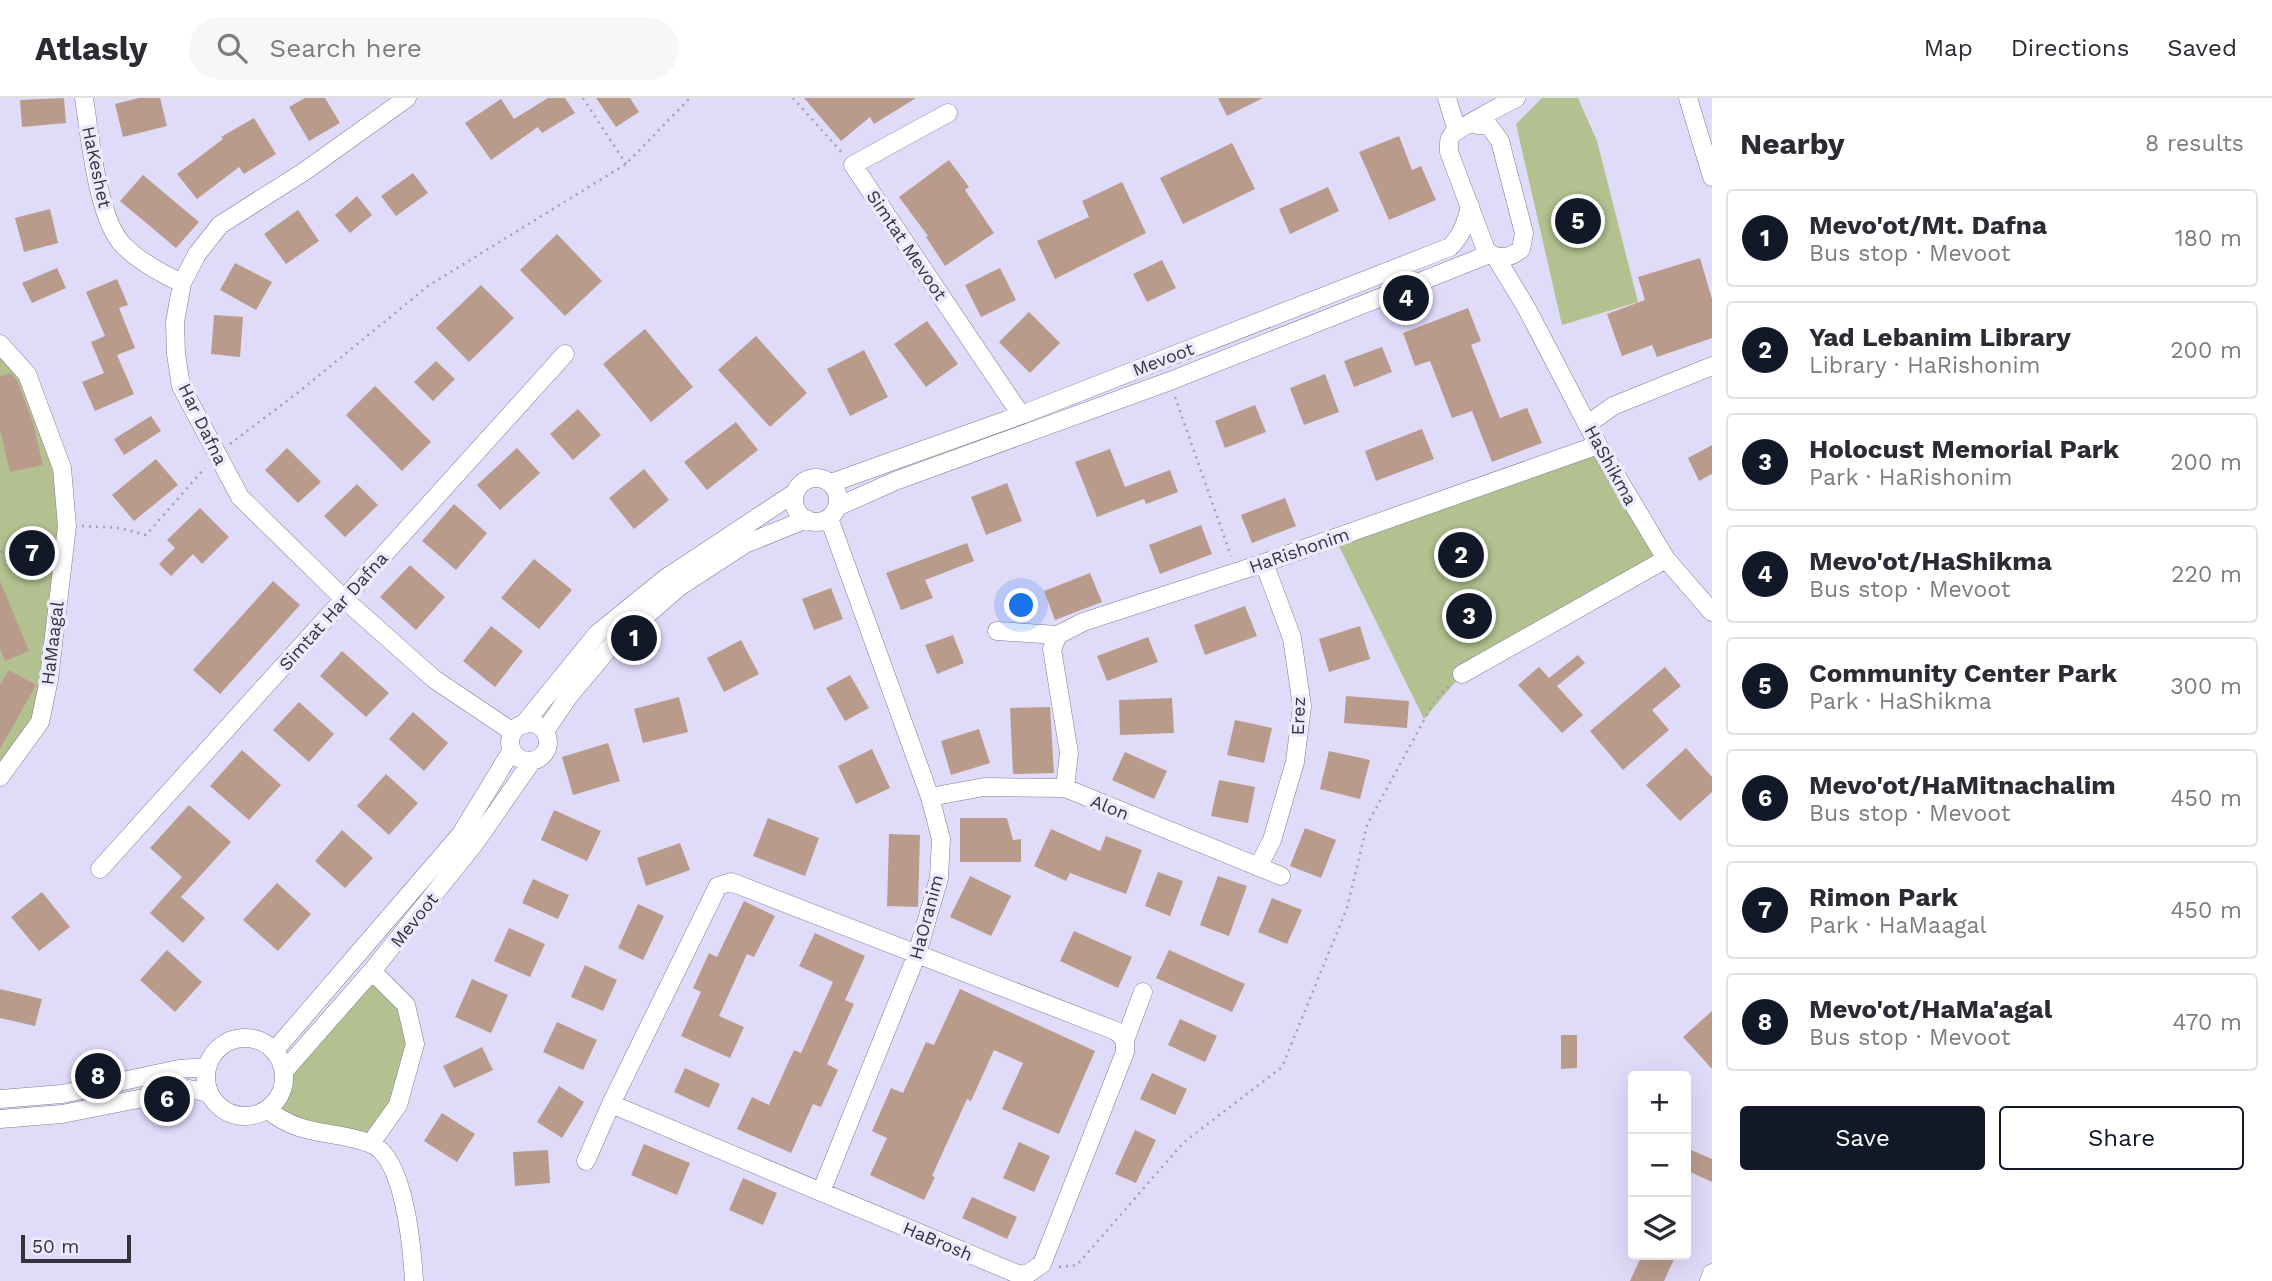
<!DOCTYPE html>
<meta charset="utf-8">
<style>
:root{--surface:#fff;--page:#f7f7f7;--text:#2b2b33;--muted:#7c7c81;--line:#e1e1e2;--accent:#111827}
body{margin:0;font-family:"Work Sans",sans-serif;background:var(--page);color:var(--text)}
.controls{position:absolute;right:21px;bottom:21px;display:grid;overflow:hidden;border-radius:7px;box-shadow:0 7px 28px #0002}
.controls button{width:63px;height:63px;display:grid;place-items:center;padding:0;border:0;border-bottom:2px solid var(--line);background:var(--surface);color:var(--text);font:35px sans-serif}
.scale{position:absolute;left:21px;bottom:18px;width:110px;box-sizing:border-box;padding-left:7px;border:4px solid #35323e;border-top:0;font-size:19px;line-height:24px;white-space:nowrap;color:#35323e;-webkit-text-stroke:5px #eeeafd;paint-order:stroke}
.you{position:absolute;left:1022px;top:508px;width:24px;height:24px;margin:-18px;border:5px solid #fff;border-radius:50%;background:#1a73e8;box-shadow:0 0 0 10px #1a73e833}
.badge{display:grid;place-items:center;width:46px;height:46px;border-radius:50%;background:var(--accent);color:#fff;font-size:23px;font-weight:700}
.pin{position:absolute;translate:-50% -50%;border:4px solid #fff;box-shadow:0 2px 7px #0006}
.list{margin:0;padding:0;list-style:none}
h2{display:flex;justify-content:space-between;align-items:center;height:91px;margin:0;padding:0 28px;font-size:30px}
h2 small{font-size:23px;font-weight:400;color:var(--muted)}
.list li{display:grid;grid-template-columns:46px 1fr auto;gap:21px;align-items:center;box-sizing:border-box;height:98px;margin:0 14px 14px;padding:0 14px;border:2px solid var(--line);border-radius:7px}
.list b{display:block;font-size:26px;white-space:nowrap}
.list p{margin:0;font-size:23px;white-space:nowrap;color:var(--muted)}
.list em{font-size:23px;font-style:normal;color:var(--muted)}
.actions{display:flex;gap:14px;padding:21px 28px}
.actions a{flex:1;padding:16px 0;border:2px solid var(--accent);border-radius:7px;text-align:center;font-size:24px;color:var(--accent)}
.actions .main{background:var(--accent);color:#fff}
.icon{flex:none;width:38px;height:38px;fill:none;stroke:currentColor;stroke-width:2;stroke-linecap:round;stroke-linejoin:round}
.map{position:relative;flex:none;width:1712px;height:1183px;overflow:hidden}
header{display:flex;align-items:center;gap:42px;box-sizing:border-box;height:98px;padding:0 35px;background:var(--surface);border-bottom:2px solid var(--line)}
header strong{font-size:33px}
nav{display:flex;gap:38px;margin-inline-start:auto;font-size:24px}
.search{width:490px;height:63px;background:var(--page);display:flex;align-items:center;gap:18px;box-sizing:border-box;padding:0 24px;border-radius:38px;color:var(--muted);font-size:26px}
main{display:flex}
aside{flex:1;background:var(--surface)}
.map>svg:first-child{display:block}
.green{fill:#b3c08f}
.building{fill:#b99b8b}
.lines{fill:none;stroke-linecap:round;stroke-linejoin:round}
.minor-casing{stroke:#7f7a96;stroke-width:19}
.path{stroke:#a29eb6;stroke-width:2.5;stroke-dasharray:2 5;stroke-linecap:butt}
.minor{stroke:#fff;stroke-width:18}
.labels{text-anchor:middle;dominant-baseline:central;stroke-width:7;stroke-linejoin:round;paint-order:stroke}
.street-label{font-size:18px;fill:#35323e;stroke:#eeeafd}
</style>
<header>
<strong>Atlasly</strong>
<div class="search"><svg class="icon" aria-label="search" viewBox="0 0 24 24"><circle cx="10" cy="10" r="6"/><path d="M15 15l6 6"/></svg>Search here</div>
<nav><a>Map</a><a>Directions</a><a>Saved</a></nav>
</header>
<main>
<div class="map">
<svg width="1712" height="1183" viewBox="0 0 1712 1183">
<rect width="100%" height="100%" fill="#e1dbfa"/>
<path class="green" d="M1542 0H1578L1597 43 1638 204 1562 227 1516 26Z
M0 246 27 276 67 428 40 624 0 679Z
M1598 347 1666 461 1462 576 1424 621 1335 440Z
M372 873 406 907 415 946 398 1007 371 1045 268 1012C280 998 285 990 285 972Z"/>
<path class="building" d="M64 0 66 25 22 29 20 2Z
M139 0H160L167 28 123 39 115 6Z
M305 0H325L340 25 309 43 289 9Z
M548 0H565L575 15 542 35 538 29 491 62 465 25 501 1 514 21Z
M596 0H630L639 14 616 29Z
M804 0H916L874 26 870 19 841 43Z
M1218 0H1263L1227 18Z
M254 20 276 56 244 76 239 69 197 101 177 76 223 41 221 39Z
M1399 38 1412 72 1421 68 1436 102 1389 122 1359 54Z
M1232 45 1255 91 1183 126 1160 80Z
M949 62 969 89 965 92 994 135 945 168 926 139 928 138 899 99Z
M413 75 428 95 396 118 381 98Z
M143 77 199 124 176 150 120 103Z
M1122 84 1146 135 1055 181 1037 143 1089 119 1082 103Z
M1328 89 1339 113 1290 136 1279 111Z
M357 98 372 117 350 135 335 117Z
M50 111 58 145 24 154 15 120Z
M298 112 319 143 286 166 264 136Z
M557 136 602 183 565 218 520 172Z
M1700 160 1712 201V240L1657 259 1652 247 1622 258 1607 216 1645 202 1638 179Z
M1162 162 1176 190 1147 204 1133 176Z
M235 165 272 184 256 212 220 192Z
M57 170 66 190 32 205 22 185Z
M1000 170 1016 202 981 219 965 187Z
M117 181 128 207 119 210 135 250 117 257 134 296 95 313 82 284 104 275 91 244 105 238 86 194Z
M481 187 514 220 469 264 436 230Z
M1468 210 1481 243 1471 247 1500 320 1527 310 1542 345 1492 364 1472 313 1452 320 1430 263 1415 268 1403 235Z
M1029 214 1060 245 1030 275 999 244Z
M214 217 243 219 240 259 211 256Z
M927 223 958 266 926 289 894 246Z
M645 231 693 289 651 324 603 266Z
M756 238 807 295 770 329 718 272Z
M1382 249 1392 274 1354 289 1344 263Z
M864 252 888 299 850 318 827 271Z
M436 263 455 281 433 303 414 284Z
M11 275 17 282 33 325 43 367 10 374 0 332V278Z
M1325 276 1339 314 1304 327 1290 290Z
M375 288 431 344 402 373 346 317Z
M1255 307 1266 334 1225 350 1215 323Z
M578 311 601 337 573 362 550 336Z
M151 318 161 333 124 357 114 341Z
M736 324 758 352 707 392 684 364Z
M1422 331 1434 361 1376 383 1365 353Z
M1712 347V376L1699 383 1688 360Z
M287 350 321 384 298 405 265 372Z
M517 350 540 375 500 412 477 387Z
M1110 351 1125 389 1170 372 1178 394 1146 406 1144 401 1097 419 1075 364Z
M156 361 178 387 134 423 112 397Z
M644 371 669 402 634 431 609 400Z
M1007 385 1022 423 986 437 971 399Z
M357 386 378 407 345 439 324 418Z
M1285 400 1296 428 1252 445 1241 417Z
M454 406 487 435 456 472 422 443Z
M200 410 229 439 202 466 193 456 171 478 159 466 175 450 167 442Z
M1201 427 1212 456 1160 476 1149 447Z
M1435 456a26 26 0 1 1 52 0a26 26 0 1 1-52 0Z
M967 445 974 463 925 482 933 500 901 512 886 475Z
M534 461 572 492 539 531 501 500Z
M410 467 445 499 416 532 380 499Z
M1090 475 1102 504 1055 522 1044 493Z
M0 483 29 553 5 563 0 551Z
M273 483 300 507 220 596 193 572Z
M831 490 843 521 814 532 802 501Z
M1245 508 1257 538 1205 557 1194 527Z
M491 528 523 553 495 589 463 563Z
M1360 528 1370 561 1329 574 1319 541Z
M953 537 964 565 937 576 925 547Z
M1148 539 1158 564 1107 583 1097 558Z
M741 542 759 576 724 594 707 560Z
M342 553 389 595 366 619 320 578Z
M1578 557 1585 565 1557 588 1583 617 1562 635 1518 587 1539 569 1549 580Z
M1665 569 1681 588 1652 612 1669 632 1623 672 1590 633Z
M9 572 36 587 0 651V587Z
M850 577 869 610 845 623 826 590Z
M1346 598 1409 603 1407 630 1344 625Z
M679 599 688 634 643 645 634 611Z
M1172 600 1174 635 1120 637 1119 602Z
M299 604 334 636 309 664 273 632Z
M1050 609 1054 675 1013 676 1010 610Z
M413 614 448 645 424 673 389 641Z
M1235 622 1272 630 1264 665 1227 657Z
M979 631 990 665 951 677 941 643Z
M608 645 620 683 573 697 562 659Z
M1686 650 1712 679V694L1680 723 1646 687Z
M872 651 890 690 856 706 838 668Z
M242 652 281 687 249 722 210 688Z
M1329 653 1370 662 1360 701 1320 691Z
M1125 654 1167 673 1154 701 1112 682Z
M386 676 418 705 389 737 357 708Z
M1219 682 1255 689 1248 725 1211 718Z
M189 707 231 744 181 799 205 820 183 845 150 815 182 779 150 750Z
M554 712 601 733 587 763 541 742Z
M768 720 819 740 805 778 753 758Z
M960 720H1007L1013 742 1021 741V764H960Z
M1305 730 1336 742 1321 780 1290 768Z
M1051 731 1100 753 1106 738 1142 752 1126 796 1070 775 1066 783 1034 768Z
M342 732 373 760 345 790 315 763Z
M889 736 920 737 918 809 887 808Z
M680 745 690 772 646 788 637 760Z
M1158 774 1183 783 1170 818 1145 808Z
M970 778 1011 798 991 838 950 819Z
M1218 778 1247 788 1229 838 1200 827Z
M533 781 569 797 558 821 522 805Z
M277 785 311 816 278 853 243 822Z
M42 794 70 829 39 853 11 819Z
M1272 800 1302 812 1287 846 1258 834Z
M744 803 775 818 754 859 747 856 719 918 744 929 730 960 681 938 701 894 693 890 709 855 717 859Z
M638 806 664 818 643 862 618 850Z
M509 830 545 846 530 879 494 863Z
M1074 833 1132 859 1118 890 1060 863Z
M815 835 865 858 845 902 854 906 827 966 838 972 821 1009 813 1006 791 1055 737 1031 752 999 769 1007 794 952 801 955 833 884 799 868Z
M167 852 202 884 175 914 140 882Z
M1169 852 1245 886 1232 914 1156 880Z
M585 867 617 882 603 913 571 899Z
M472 881 508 897 491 935 455 919Z
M0 891 42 901 35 928 0 920Z
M960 891 1095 953 1059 1036 1002 1011 1023 965 994 952 971 1003 967 1001 932 1078 935 1079 924 1102 870 1077 887 1040 872 1033 891 990 903 995 926 944 934 947Z
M1712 913V971L1683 939Z
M1180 921 1217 938 1205 964 1168 947Z
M557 924 597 942 583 972 543 954Z
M1561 937H1577V970L1561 971Z
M482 949 493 972 454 990 443 968Z
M685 970 720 986 709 1010 674 994Z
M1152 975 1187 991 1175 1017 1140 1001Z
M559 988 584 1004 562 1040 537 1024Z
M442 1015 475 1036 457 1064 424 1043Z
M1135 1032 1156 1042 1136 1085 1115 1076Z
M1019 1044 1050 1058 1034 1094 1003 1080Z
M644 1046 690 1065 677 1097 631 1077Z
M548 1052 550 1085 515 1088 513 1054Z
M1691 1052 1712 1061V1084L1686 1072V1064Z
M743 1080 777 1095 763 1127 729 1112Z
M972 1099 1017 1119 1007 1141 962 1120Z
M1642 1157H1676L1664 1183H1630Z"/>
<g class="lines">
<g class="minor-casing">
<path id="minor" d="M84 0C90 37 97 120 123 147 140 164 160 175 182 185
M407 0 305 73 220 127 197 156 182 185 175 224 176 256 181 288 240 399 344 501 434 581 513 634
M1447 0 1457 33
M1688 0 1712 79
M948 15 853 67 1021 317
M1471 26 1489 28 1500 43 1524 135 1521 151C1511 160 1497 163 1486 152L1449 54C1449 48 1448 42 1452 37 1456 31 1505 6 1516 0
M1495 158 1526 209 1598 347 1666 461 1712 514
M0 246 27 276 62 370 67 428 49 581 40 624 0 679
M1588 326 1613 308 1712 268
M794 402a22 22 0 1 1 44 0a22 22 0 1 1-44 0Z
M831 385 1021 317 1450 149C1462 137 1466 125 1470 108
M837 409 895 383 1170 283 1490 156
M997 533 1058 537 1083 524 1264 465 1598 347
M1058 537 1052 551 1069 655 1065 690
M1462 576 1666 461
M510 644a19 19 0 1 1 38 0a19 19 0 1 1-38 0Z
M523 627 597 536 666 480 796 394
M545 633 569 598 610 549 679 489 745 446 807 421
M930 699 984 689 1065 690 1281 778
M1258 769 1272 742 1295 664 1302 608 1292 540 1264 465
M100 771 565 256
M206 979a39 39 0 1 1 78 0a39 39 0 1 1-78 0Z
M275 952 461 736 512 652
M285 972 372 873 475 745 532 663
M0 1001 62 996 179 971 207 969
M611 1006 1015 1175 1026 1177 1042 1166 1125 954V942L1143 894
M268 1012C303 1040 331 1031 369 1045 405 1057 412 1150 414 1183
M0 1021 62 1016 189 991 209 995
M371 1045 398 1007 415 946 406 907 372 873
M586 1063 611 1006 718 788 731 784 1116 933 1125 942
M821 1094 917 856 939 780 941 741 930 699 829 420
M1709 1183 1712 1175"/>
</g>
<path class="path" d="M583 0 626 66
M793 0 844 57
M1175 299 1231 458
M230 346 300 293 428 188 626 66 690 0
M82 428 119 430 146 437 205 370
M0 454 52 434
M1059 1169 1077 1167 1183 1045 1282 969 1347 810 1367 727 1435 602 1450 587"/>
<use href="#minor" class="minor"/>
</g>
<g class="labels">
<g class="street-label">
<text transform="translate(97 69) rotate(78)">HaKeshet</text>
<text transform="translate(907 147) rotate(56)">Simtat Mevoot</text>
<text transform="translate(1163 261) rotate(-21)">Mevoot</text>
<text transform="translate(203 326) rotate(64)">Har Dafna</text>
<text transform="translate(1611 367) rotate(61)">HaShikma</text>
<text transform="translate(1299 452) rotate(-19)">HaRishonim</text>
<text transform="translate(333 513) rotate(-48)">Simtat Har Dafna</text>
<text transform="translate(52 545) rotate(-83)">HaMaagal</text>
<text transform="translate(1298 618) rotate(-88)">Erez</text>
<text transform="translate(1110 709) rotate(22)">Alon</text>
<text transform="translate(926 819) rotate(-75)">HaOranim</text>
<text transform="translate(414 822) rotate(-51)">Mevoot</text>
<text transform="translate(938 1143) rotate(23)">HaBrosh</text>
</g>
</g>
</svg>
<div class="controls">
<button>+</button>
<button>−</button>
<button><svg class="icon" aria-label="layers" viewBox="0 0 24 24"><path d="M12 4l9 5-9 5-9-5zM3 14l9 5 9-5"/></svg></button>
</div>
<div class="scale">50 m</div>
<div class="you"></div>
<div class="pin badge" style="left:634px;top:540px">1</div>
<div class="pin badge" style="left:1461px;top:457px">2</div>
<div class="pin badge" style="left:1469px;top:518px">3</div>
<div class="pin badge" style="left:1406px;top:200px">4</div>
<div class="pin badge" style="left:1578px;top:123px">5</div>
<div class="pin badge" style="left:167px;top:1001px">6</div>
<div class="pin badge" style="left:32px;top:455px">7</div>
<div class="pin badge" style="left:98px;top:978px">8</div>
</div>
<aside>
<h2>Nearby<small>8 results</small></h2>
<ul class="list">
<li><span class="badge">1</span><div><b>Mevo'ot/Mt. Dafna</b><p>Bus stop · Mevoot</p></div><em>180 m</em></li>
<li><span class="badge">2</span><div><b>Yad Lebanim Library</b><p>Library · HaRishonim</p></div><em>200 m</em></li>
<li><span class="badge">3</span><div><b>Holocust Memorial Park</b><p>Park · HaRishonim</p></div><em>200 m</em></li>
<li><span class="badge">4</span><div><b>Mevo'ot/HaShikma</b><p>Bus stop · Mevoot</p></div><em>220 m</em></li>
<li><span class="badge">5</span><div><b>Community Center Park</b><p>Park · HaShikma</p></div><em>300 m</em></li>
<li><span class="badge">6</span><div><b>Mevo'ot/HaMitnachalim</b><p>Bus stop · Mevoot</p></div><em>450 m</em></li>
<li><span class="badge">7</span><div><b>Rimon Park</b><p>Park · HaMaagal</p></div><em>450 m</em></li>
<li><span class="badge">8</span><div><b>Mevo'ot/HaMa'agal</b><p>Bus stop · Mevoot</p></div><em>470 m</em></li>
</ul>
<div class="actions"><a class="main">Save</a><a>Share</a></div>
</aside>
</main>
